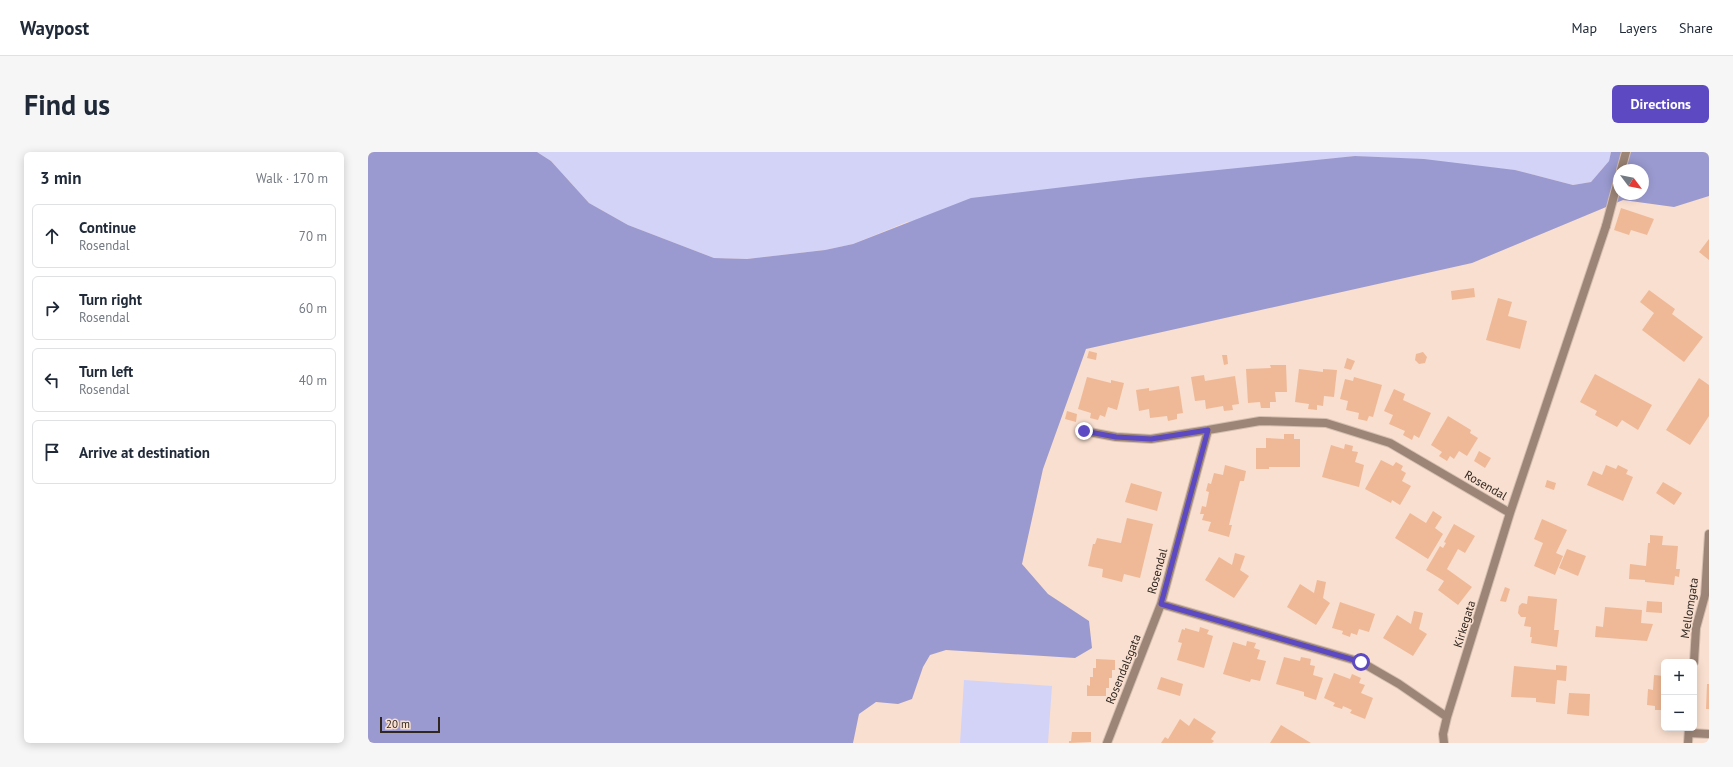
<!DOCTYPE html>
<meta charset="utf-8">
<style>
:root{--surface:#fff;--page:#f6f6f7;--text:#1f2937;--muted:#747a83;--line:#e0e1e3;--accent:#5d49c2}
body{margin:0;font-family:"PT Sans",sans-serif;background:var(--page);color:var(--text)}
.controls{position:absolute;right:12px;bottom:12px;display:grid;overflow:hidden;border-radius:6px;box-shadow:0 2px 10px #0003}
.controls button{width:36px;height:36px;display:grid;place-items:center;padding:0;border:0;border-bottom:1px solid var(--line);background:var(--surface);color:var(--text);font:20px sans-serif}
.compass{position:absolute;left:1245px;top:12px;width:36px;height:36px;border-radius:50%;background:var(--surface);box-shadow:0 2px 10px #0003;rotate:122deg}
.scale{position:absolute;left:12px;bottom:10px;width:60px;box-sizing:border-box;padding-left:4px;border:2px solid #302721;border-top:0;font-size:11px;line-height:14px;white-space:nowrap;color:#302721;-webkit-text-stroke:3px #f9dfcf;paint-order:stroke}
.stop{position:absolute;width:12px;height:12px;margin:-9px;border:3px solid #5d49c2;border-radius:50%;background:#fff}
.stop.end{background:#5d49c2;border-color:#fff;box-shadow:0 1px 4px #0008}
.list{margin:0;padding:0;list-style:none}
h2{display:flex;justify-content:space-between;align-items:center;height:52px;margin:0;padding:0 16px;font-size:17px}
h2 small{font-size:13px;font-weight:400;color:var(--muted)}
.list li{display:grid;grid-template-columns:26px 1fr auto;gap:12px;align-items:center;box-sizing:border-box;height:64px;margin:0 8px 8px;padding:0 8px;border:1px solid var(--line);border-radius:6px}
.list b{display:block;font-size:15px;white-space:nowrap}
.list p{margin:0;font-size:13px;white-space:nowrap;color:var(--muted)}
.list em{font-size:13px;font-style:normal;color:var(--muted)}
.icon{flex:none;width:22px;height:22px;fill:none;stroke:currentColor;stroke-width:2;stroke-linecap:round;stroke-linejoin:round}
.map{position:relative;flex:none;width:1341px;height:591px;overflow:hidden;border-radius:6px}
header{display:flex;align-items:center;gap:24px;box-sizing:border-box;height:56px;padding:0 20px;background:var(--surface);border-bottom:1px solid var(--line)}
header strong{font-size:19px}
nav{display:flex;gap:22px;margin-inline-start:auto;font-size:14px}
.intro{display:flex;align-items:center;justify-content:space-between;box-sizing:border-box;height:96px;padding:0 24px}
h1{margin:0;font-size:28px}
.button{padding:10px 18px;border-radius:6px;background:var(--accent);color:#fff;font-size:14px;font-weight:700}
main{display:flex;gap:24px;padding:0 24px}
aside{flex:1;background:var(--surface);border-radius:6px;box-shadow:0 2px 10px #0003}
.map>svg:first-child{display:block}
.green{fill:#d3d3f8}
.forest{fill:#9b9ad0;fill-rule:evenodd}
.building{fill:#efb997}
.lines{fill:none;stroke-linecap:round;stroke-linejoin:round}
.lane-casing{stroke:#d5beb0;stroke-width:10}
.street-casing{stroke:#d5beb0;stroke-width:10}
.lane{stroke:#9c8577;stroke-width:8}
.street{stroke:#9c8577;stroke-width:8}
.route{stroke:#5d49c2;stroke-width:5}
.labels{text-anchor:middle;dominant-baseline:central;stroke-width:3;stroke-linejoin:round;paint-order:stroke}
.street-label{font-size:12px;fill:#302721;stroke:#f9dfcf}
</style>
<header>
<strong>Waypost</strong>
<nav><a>Map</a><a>Layers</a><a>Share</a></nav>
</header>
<div class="intro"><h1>Find us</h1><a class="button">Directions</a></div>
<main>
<aside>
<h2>3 min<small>Walk · 170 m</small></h2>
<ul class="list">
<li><svg class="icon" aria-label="ahead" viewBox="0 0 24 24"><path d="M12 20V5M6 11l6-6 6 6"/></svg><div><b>Continue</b><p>Rosendal</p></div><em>70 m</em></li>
<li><svg class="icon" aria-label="right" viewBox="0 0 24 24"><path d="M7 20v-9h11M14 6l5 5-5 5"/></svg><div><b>Turn right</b><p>Rosendal</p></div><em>60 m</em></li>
<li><svg class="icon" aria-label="left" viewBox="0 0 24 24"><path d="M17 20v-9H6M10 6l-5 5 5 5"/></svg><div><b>Turn left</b><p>Rosendal</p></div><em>40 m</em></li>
<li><svg class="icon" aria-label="arrive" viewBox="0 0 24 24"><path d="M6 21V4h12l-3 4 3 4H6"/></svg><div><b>Arrive at destination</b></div></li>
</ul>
</aside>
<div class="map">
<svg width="1341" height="591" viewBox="0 0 1341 591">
<rect width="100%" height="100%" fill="#f9dfcf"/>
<path class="green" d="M169 0H1243L1241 9 1223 30 1205 33 1147 18 987 4 928 11 539 70 485 92 457 98 379 107 346 106 260 73 221 51 183 9Z
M596 528 684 534 680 591H592Z"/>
<path class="forest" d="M0 0H169L183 9 221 51 260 73 346 106 379 107 457 98 485 92 603 46 771 26 987 4 1056 7 1147 18 1205 33 1223 30 1241 9 1243 0H1341V44L1306 55 1255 48 1104 111 718 197 675 317 654 412 680 442 721 469 724 496 707 506 578 498 562 503 555 515 544 547 530 552 508 550 491 562 485 591H0ZM1251 18H1275V42H1251Z"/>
<path class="building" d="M1253 56 1286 67 1279 83 1263 78 1261 83 1246 78Z
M1341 87V108L1331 100Z
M1106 136 1107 145 1084 148 1083 139Z
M1281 138 1307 157 1304 162 1335 185 1316 210 1274 178 1286 161 1272 150Z
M1130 146 1144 150 1140 164 1159 169 1152 197 1118 188Z
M721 199 729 201 728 208 719 206Z
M1055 200 1059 205 1057 211 1051 212 1047 208 1048 202Z
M854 203H859L860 212 856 213Z
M979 206 987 209 983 218 976 216Z
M902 213H918L919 240H907L908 250H902V256H893L892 250 880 251 878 217 903 216Z
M931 217 955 220V217L969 218 966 245 956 244 955 254 949 253V258L940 257 941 252 927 250Z
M1227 222 1284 253 1270 278 1254 268 1249 275 1227 263 1229 259 1212 250Z
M836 223 837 229 867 224 871 252 864 253 865 258 856 259 855 254 838 257 837 248 827 249 823 225Z
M719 225 743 231V228L756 231 749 258 740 255 737 265 732 263 730 268 722 266 723 261 710 257Z
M986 225 1014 233 1005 265 1001 264 999 269 990 267 991 261 978 258 980 249 972 247 977 227 985 229Z
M1331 226 1341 233V264L1322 293 1298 278Z
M811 234 815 261 809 262V267L800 269 799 264 782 266 781 257 771 259 768 238 781 236V239Z
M1026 237 1037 242 1035 248 1063 261 1051 286 1046 283 1044 288 1035 283 1037 279 1021 272 1025 263 1016 259Z
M699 259 709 262 708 270 697 267Z
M1080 264 1103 278 1102 281 1110 286 1099 304 1091 299 1086 307 1082 304 1079 309 1071 304 1074 300 1063 293Z
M916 282H926V287H932V315H901V317H888V296H898V286L916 287Z
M977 292 985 294 984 299 990 300 987 310 996 313 991 335 954 325 963 293 976 297Z
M1111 299 1123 306 1117 316 1106 309Z
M1013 308 1025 314 1028 310 1035 314 1033 318 1038 321 1034 329 1043 334 1032 353 1024 348 1023 351 997 337Z
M857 313 878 319 876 329H872L861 373H864L861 385 840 379 843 370 834 368 836 362H832L834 354 838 355 841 340 838 339 840 331 843 332 846 321 855 323Z
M1238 313 1248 317 1250 313 1260 318 1258 322 1265 325 1255 349 1219 333 1225 319 1234 323Z
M1179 328 1188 331 1186 338 1177 335Z
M1295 330 1314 341 1306 353 1288 341Z
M763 331 794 340 789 359 757 350Z
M1065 359 1074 365 1067 376 1075 382 1060 407 1027 386 1042 361 1058 371Z
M759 366 785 372 772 426 756 422 754 430 734 425 735 417 720 414 725 392H727L729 386 753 391Z
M1174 367 1199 378 1188 401 1195 404 1187 423 1166 414 1175 391 1166 387Z
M1086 372 1107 384 1097 401 1090 397 1079 417 1104 435 1090 453 1070 438 1076 429 1058 418 1072 394 1075 396 1078 391 1076 390Z
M1282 383 1295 384 1294 393 1310 394 1308 417H1312L1311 425 1307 424 1306 433 1277 430V428L1261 427 1262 412 1278 414 1280 391H1282Z
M1199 397 1218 404 1210 424 1191 416Z
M867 401 877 404 872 418 881 424 866 446 837 428 851 405 864 413Z
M949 428 958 430 955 446 962 451 948 473 919 455 932 432 946 441Z
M1137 435 1142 437 1138 450 1132 449Z
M1160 444 1189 447 1186 478H1191L1189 495 1163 491 1164 485H1162L1163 475 1156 474 1158 465H1153L1150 461 1151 454 1154 451 1159 452Z
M1279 449 1294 450V461L1278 460Z
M972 450 1007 462 1001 480 991 477 989 483 983 481 982 485 974 482 975 479 964 476Z
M1237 455 1274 458 1273 471 1285 472 1279 489 1227 485 1228 474 1235 475Z
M1046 459 1055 461 1051 477 1059 482 1045 504 1015 486 1029 463 1043 472Z
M832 475 841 478 839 482 845 484 836 516 809 508 814 491 810 490 814 477 817 478V476L831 480Z
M879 489 888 491 886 496 892 498 889 507 898 509 892 529 883 527 882 530 855 522 865 490 878 494Z
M916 505 932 509 933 505 943 507 942 513 947 514 945 523 955 526 948 548 936 544V540L908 532Z
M728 507 747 508V518H744V526H741V536H738V544H719V533L722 534V525H725V516H728Z
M1188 513 1199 514 1198 529 1189 528 1187 552 1168 550V546L1143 545 1146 514 1188 518Z
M966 521 982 527 984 522 993 526 991 531 997 533 993 541 1005 546 997 567 982 561 984 558 975 554 974 557 965 554 967 551 956 546Z
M1286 523 1296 524V558H1287V554L1279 553 1280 537 1285 538Z
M793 525 815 532 812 544 789 537Z
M1339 532H1341V557H1338Z
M1201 541 1222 542 1221 564 1199 562Z
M826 566 848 580 843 587 846 589 844 591H793L797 585 800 587 812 567 821 574Z
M913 573 943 591H902Z
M704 580H723V590L701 591V589H703Z"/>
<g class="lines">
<g class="lane-casing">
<path id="lane" d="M1253 18 1258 0
M1238 74 1251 25"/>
</g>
<g class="street-casing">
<path id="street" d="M716 279 748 285 783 287 840 278
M1326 510 1328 476 1337 443 1341 382
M1079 565 1031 532 993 510 793 452 840 278 892 269 958 271 1022 291 1142 361
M1321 581 1341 582
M739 591 793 452
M1076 591 1075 582 1079 565 1142 361 1238 74
M1320 591 1321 576"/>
</g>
<use href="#lane" class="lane"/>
<use href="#street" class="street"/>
</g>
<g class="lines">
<path class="route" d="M716 279 748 285 783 287 840 278 793 452 993 510"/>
</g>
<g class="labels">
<g class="street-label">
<text transform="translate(1118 333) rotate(30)">Rosendal</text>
<text transform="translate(789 419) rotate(-75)">Rosendal</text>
<text transform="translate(1321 456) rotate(-81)">Mellomgata</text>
<text transform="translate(1096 472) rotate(-73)">Kirkegata</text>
<text transform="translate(755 517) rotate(-68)">Rosendalsgata</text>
</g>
</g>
</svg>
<div class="controls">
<button>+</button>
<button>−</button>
</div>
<svg class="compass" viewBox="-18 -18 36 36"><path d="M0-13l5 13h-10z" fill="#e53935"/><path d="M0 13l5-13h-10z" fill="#747a83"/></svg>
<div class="scale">20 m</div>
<div class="stop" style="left:993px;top:510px"></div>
<div class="stop end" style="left:716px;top:279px"></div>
</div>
</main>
